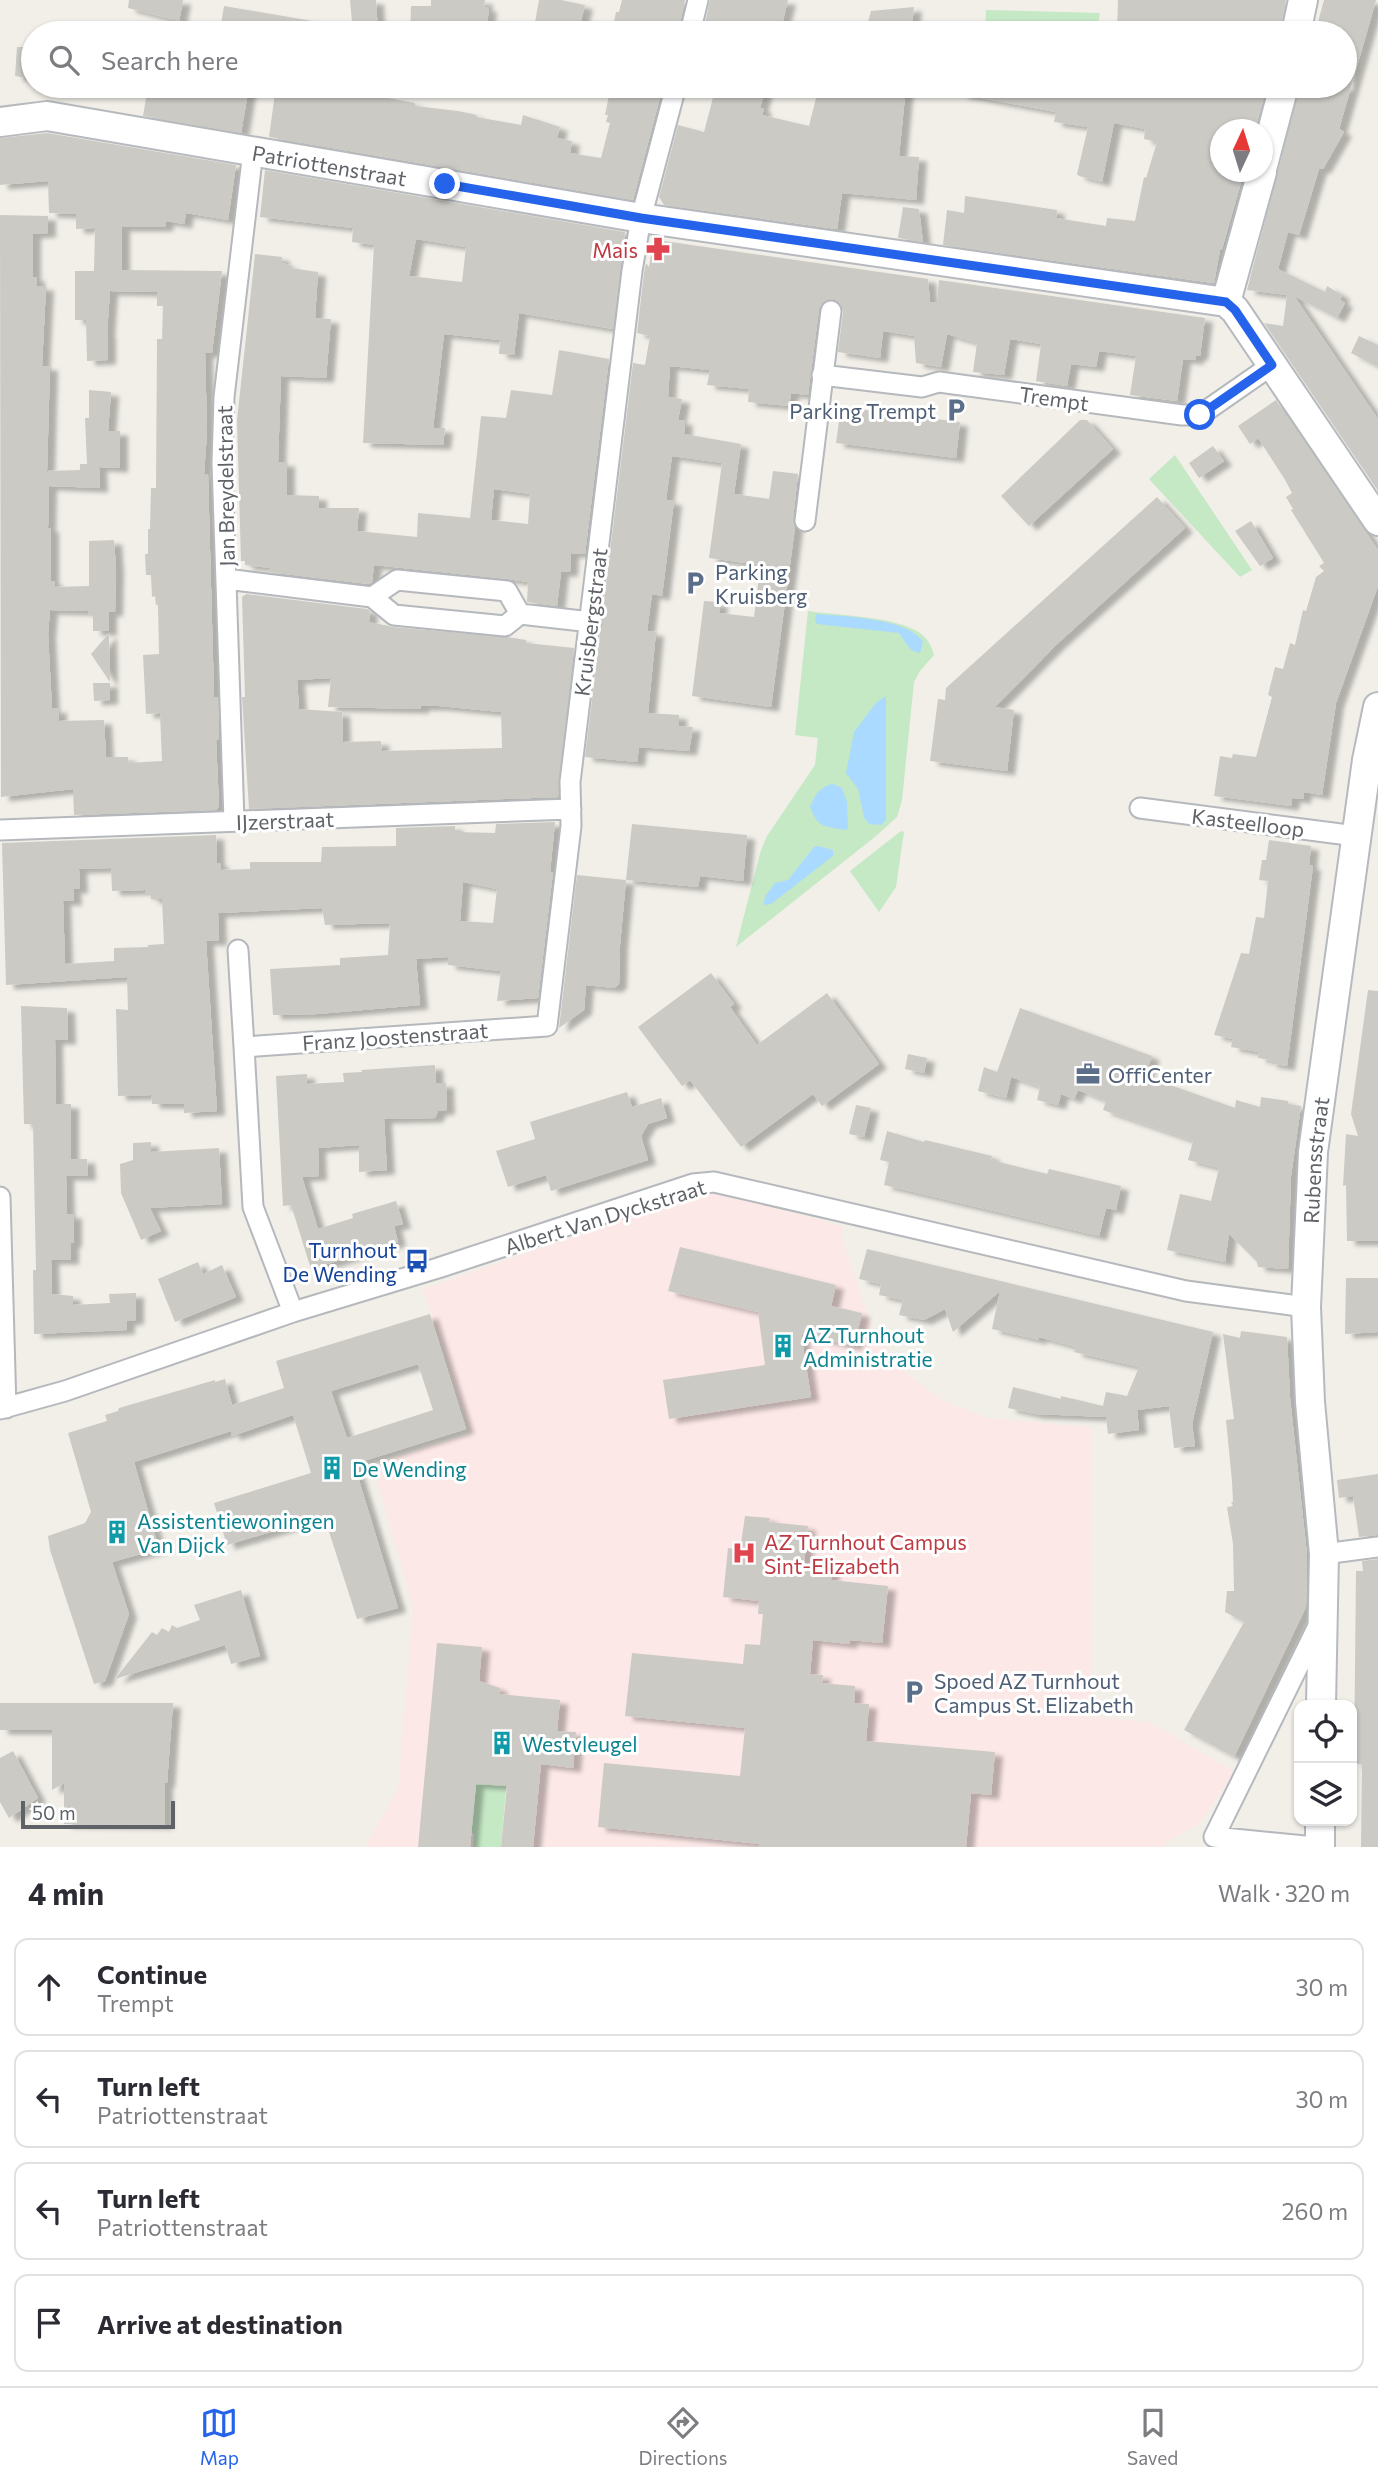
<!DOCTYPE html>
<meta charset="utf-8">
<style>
:root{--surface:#fff;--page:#f2f2f3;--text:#2b2b33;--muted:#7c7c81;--line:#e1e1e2;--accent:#2563eb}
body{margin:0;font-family:Commissioner,sans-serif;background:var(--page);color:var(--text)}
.controls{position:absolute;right:21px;bottom:21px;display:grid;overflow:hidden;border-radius:14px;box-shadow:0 2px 5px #0004}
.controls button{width:63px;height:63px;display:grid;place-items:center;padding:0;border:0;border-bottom:2px solid var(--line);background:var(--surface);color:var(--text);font:35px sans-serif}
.compass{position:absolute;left:1210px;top:119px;width:63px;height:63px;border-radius:50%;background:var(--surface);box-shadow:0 2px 5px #0004;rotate:4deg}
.scale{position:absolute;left:21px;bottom:18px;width:154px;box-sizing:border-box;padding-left:7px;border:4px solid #5f6368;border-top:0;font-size:19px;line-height:24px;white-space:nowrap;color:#5f6368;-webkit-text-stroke:5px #fff;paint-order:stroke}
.stop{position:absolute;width:21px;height:21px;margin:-16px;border:5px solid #2563eb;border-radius:50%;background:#fff}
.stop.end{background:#2563eb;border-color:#fff;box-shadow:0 2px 7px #0008}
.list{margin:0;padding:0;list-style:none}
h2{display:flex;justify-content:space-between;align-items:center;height:91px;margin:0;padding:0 28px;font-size:30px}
h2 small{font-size:23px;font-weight:400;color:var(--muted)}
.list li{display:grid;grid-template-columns:46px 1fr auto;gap:21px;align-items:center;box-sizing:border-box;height:98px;margin:0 14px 14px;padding:0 14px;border:2px solid var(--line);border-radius:14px}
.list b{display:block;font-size:26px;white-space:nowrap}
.list p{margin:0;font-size:23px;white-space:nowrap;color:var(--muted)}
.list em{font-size:23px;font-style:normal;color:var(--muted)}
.icon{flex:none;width:38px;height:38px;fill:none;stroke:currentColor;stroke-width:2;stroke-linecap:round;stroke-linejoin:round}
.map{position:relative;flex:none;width:1378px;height:1847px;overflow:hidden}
.search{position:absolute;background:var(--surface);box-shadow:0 2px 5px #0004;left:21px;right:21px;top:21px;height:77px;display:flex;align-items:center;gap:18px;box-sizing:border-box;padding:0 24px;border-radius:38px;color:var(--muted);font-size:26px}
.sheet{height:539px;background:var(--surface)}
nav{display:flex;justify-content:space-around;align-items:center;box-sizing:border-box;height:98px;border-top:2px solid var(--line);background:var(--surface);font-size:19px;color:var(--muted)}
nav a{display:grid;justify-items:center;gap:4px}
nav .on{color:var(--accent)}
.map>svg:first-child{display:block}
.medical{fill:#fce8e6}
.green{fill:#c5e8c5}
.water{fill:#aadaff}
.building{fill:#cccac5;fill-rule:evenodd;filter:url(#shadow)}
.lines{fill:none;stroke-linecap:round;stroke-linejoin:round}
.street-casing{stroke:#b5b8bc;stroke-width:23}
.secondary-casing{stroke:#b6babf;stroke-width:32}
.street{stroke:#fff;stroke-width:19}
.secondary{stroke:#fff;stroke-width:28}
.route{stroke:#2563eb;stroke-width:9}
.labels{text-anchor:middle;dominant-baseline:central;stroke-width:6;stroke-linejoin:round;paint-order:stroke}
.street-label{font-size:21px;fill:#5f6368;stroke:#fff}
.health-label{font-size:21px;fill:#be3a42;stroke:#fff;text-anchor:end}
.service-label{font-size:21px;fill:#4e5e75;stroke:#fff;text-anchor:start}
.transit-label{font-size:21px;fill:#164399;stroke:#fff;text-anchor:end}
.culture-label{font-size:21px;fill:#0d838f;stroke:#fff;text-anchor:start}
</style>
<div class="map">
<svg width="1378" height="1847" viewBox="0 0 1378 1847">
<defs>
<filter id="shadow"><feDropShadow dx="8" dy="4.5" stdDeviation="2" flood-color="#0004"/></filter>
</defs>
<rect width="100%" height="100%" fill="#f1efe8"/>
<path class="medical" d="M712 1189 844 1227 841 1236 874 1335 906 1373 944 1401 987 1418 1091 1427V1716L1152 1723 1234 1772 1201 1822 1164 1844 1163 1847H365L398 1789 413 1607 372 1464 470 1434 423 1289Z"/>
<path class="green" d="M986 10 1100 13 1096 33H985Z
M1175 455 1252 570 1240 577 1149 479Z
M808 611C837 615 898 617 920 633 928 639 932 647 934 655L920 671 914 682 902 800 897 817 876 836 736 947 761 850 767 836 815 765 818 738 795 735Z
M901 831 904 832 896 887 879 912 850 871Z
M509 1754 501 1847H473L474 1833H471L476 1784 478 1785Z"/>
<path class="water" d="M816 614C846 617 903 617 923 641L920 653 911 650 899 633 817 624 815 620Z
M886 696V820L881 825 869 824 864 817 858 789 846 773 854 732 876 703Z
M833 784 842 788 847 802 848 828 845 830C824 826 818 828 810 807 816 794 819 787 833 784Z
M818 846 833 850V856L771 904 763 905 766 895 775 883 788 880 814 847Z"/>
<path class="building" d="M129 0H183L179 21 128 8Z
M350 0H376L378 33H353Z
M431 0H485L484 7 489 8 486 33H410L411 6H431Z
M539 0H561L585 5 578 33H533Z
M622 0H685L678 33H612L616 12H619Z
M710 0H788L780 33H703Z
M1118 0H1286L1280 33H1117Z
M1324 0H1376L1339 129 1344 132 1323 169H1319L1299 235 1288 232 1278 269 1325 292 1327 286 1342 295 1340 300 1345 303 1337 318 1294 296 1378 419V491L1264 323 1283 326 1287 295 1247 290 1300 86H1345V33H1315Z
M224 6 330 24 329 33H237L220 30Z
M914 7 911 33H879L881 29 870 28 871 23 868 22 871 11Z
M17 47H33V79L15 76Z
M148 86H249L241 133 143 116Z
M276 86 317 92 318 86H338L355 89 354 92 415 103V106L458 111 477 115 476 117 521 125 523 115 560 127 557 138 572 141 570 153 601 158 610 123 606 122 608 115H605L611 86H663L633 200 269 137Z
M716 86H766L760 108 764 109 762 115 809 126 819 86H906L899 156 919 157 916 200 842 193 837 229 664 205 659 197 678 125 704 132Z
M961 86H1018L1064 94V86H1267L1255 130H1221V172H1244L1222 249 1220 250 1214 283 943 245 947 210 964 213 965 196 1057 210 1056 218 1106 226 1107 218 1135 221 1144 177 1146 178 1157 142 1144 139 1145 129 1114 123 1102 182 1079 176 1077 174 1088 127 1054 122 1056 112 960 94Z
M47 133 236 165 228 220 186 213 184 224 166 221 165 227H122V270L222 271 212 353H205L207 432 204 474 208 475 214 697H218L219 740H216L219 807 216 810 74 815 73 789 1 797 0 215 48 216V233L33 234V277H37V286H46L42 366H50L47 471 80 470V464H87L85 418H89V390L111 392 108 431H120V468L99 467 100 488 49 486 48 528H51V581H55L54 587 89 586V541L114 540 116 569 115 612H109V631H93V615H88V611L50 610 48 634 52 709 59 708V721L104 720 106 757H128V763L162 761 160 713 146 714 143 655 159 654 158 605H156L155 596 152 597 151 575H146L145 554H148V529H150L151 488H156L157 339H162L163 306H157V292L110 291 107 333H108V360L87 361 86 320H75V271H94L95 228 76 229V214L49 213 48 181 0 185V138Z
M265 170 625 232 613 329 519 313 514 355 499 354 500 340 444 334 433 428H445L443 445 363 443 374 245 352 242 353 228 260 217ZM416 239 466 247 462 282 409 276Z
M903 207 919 209 923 242 898 238Z
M657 240 928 279 930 302H937L939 280 1205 318 1200 356H1196V360L1183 359 1177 401 1130 395 1136 356 1099 351 1096 367 1071 364 1067 386 1036 381 1041 344 1010 339 1004 375 973 372 977 343 947 334 941 367 916 363 914 336 883 331 880 358 838 352 843 312 839 302 832 299 822 303 819 309 808 395 791 393 789 406 748 402 749 389 707 385 710 370 670 366 668 397 682 399 678 420 685 421 684 434 741 444 734 494 769 499 773 471 798 474 793 519 795 527 771 707 692 696 704 601 720 602 719 613 754 617 759 576 752 575 753 564 709 558 722 463 672 456 666 500 674 501 662 596 652 594 647 631 656 632 648 713 679 715V726L693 727 689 751 639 747 637 762 585 757 633 363 645 365 650 336 637 333 644 273 646 263 649 267 653 243H656Z
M255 254 282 257V263L290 265V268L318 272 315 318 331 319 326 378 281 376 278 462H287V495L319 496V508H359L357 531 417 537 418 513 470 518 481 416 506 418 511 390 552 395 559 350 609 359 585 554 571 553 570 572H561L557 606 527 602 528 582 508 579 374 565 372 582 369 584 268 572 271 568 245 565V561H241L237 420ZM494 489 530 494 528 524 491 520Z
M1359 336 1378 345V367L1351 353Z
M1276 400 1378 550V586L1336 703 1322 795 1304 792 1303 799 1292 798 1291 806 1214 796 1220 756 1232 758 1233 754 1256 757 1272 697 1268 695 1275 667 1283 669 1290 643 1295 645 1303 610 1306 611 1316 577 1324 571 1319 566 1324 563 1321 558 1291 510 1293 509 1286 497 1292 493 1284 478 1258 438 1250 444 1238 426Z
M841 407 960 422 956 458 836 443Z
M1080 420H1087L1113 449 1029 526 1001 496Z
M1213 446 1224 461 1199 478 1189 463Z
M1157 497 1185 528 1056 645 995 707 1014 710 1007 771 930 761 938 699 945 700 946 688Z
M1251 521 1273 558 1260 566 1235 531Z
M246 594 367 609 370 611 369 622 393 627 507 637 526 640V643L574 648 558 797 249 809 242 697H245L242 597ZM331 678 328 707 421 709V706H439L501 712 502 748 382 751 381 741 343 742 342 712 299 709 297 680Z
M109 633 110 682 91 654Z
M93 683H110V700L94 701Z
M555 822 550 872H553L538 998 497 1001 501 971 448 965V957L416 959 420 1005 318 1014 273 1015 270 969 340 965V958L388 955 390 923 325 925 322 908 218 913 219 941H206L217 1111 184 1113V1104H152L151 1095 118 1096 116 1009 128 1010 127 977 6 985 2 843 216 835 217 863H221V870L250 869V862H321L322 847 396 846V828L455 826V832L495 833 496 824ZM111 868 112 891 145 890V895H151V899H162L164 944 148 945V947L114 948V961L65 964 63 901H74L73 889H80L79 869ZM463 882 497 889 493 923 460 921Z
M632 824 747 835 743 881 700 876 698 887 626 880Z
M1269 840 1311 846 1309 865 1313 866 1287 1066 1269 1063 1270 1060 1258 1058 1259 1052 1231 1047 1233 1039 1214 1035 1241 953 1249 954 1256 917 1264 918 1268 881 1259 880 1262 860H1266Z
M577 875 626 880 620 945 619 984 614 988 586 985 584 1010 559 1028Z
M711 973 734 1004 730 1007 757 1045 827 993 879 1064 822 1106 813 1094 741 1147 690 1080 682 1086 638 1027Z
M1368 990 1378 991V1241H1347L1346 1185 1343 1186 1346 1134 1358 1136 1351 1114Z
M21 1006 67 1008 68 1040H55L56 1104H71V1159H87L88 1176H66L67 1214H74V1243H71V1260H51L52 1294 73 1296V1305L110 1303 109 1294 136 1293V1320L127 1321V1330L34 1334 33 1270H36L33 1124H24Z
M1020 1008 1152 1056 1145 1076 1235 1108 1236 1100 1260 1107 1261 1097 1288 1101V1104L1301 1106 1291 1176 1288 1269 1258 1267 1257 1262 1229 1234 1225 1262 1167 1250 1180 1194 1211 1201 1219 1168 1188 1160 1193 1141 1103 1110 1106 1101 1078 1090 1074 1099 1061 1094 1058 1105 1037 1100 1040 1087 1011 1077 1006 1098 978 1091 984 1067 997 1072Z
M908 1054 927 1058 924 1073 905 1069Z
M435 1065 436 1083H446L447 1110 438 1111 435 1118 384 1119 387 1170 359 1172V1145L318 1148 319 1176 302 1177 318 1229 353 1218 352 1214 396 1201 403 1224 394 1226 398 1242 311 1269 291 1205 283 1206 276 1076 307 1074V1084L344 1082 343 1073 362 1072 361 1070Z
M627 1092 632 1107 661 1098 667 1118 648 1124 641 1136 648 1160 551 1191 546 1175 508 1187 496 1151 535 1139 530 1122Z
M856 1105 871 1108 864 1137 849 1134Z
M887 1131 924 1142 925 1140 992 1156 991 1160 1047 1174 1049 1169 1121 1186 1116 1210 1106 1208 1099 1236 884 1185 889 1162 880 1160Z
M151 1142V1152L219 1148 222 1204 150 1208 161 1231 141 1240 121 1193 120 1164 133 1160V1143Z
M680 1247 836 1285 831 1306 862 1313 854 1346 801 1334 811 1397 669 1419 663 1380 765 1365 758 1312 668 1291Z
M867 1249 1213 1332 1192 1424 1195 1446 1174 1448 1169 1406 1137 1410 1139 1430 1108 1434 1106 1417 1035 1414 1008 1408 1013 1387 1061 1399V1396L1103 1406 1106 1392 1127 1396 1139 1367 1074 1352 1076 1347 1039 1337V1340L992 1329 1000 1291 953 1332 945 1309 924 1320 899 1315 903 1300 879 1295 881 1284 859 1279Z
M198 1262 203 1274 222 1265 236 1297 175 1322 158 1279Z
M1346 1278H1378V1332L1345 1334Z
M430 1314 466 1429 354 1464 398 1608 357 1619 324 1516 227 1545 214 1503 311 1473 293 1415 232 1436 231 1431 134 1462 159 1549 112 1562 129 1614 105 1681 94 1684 50 1550 48 1536 85 1523 91 1512 68 1433 107 1421 105 1415 118 1411 119 1408 215 1380V1382L225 1379 232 1405 284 1388 276 1361ZM418 1364 433 1410 347 1438 331 1391Z
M1241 1331 1287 1337 1290 1398 1307 1555 1306 1607 1234 1757 1184 1730 1244 1622 1225 1612 1227 1591H1234L1233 1544 1227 1507 1233 1506 1231 1502H1233L1232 1481 1226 1420 1234 1419 1223 1334 1240 1338Z
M1378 1474V1535L1359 1537 1353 1496 1339 1498 1337 1480Z
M745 1516 770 1518 769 1522 808 1526 804 1565 832 1568 831 1580 888 1586 882 1643 850 1640 849 1644 813 1640 810 1674 823 1675 822 1683 855 1686 854 1703 869 1704 866 1741 995 1752 991 1795 971 1793 966 1847H759L760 1844 598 1827 604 1763 740 1776 745 1728 625 1716 632 1653 743 1664 745 1644 760 1645 763 1614H758L759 1601 723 1597 728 1548 740 1550Z
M1378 1559V1847H1361L1362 1764H1354L1356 1571H1363L1362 1561Z
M241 1590 260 1656 231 1664 225 1645 115 1679 152 1632 157 1635 162 1628 169 1632 172 1625 177 1628 200 1620 194 1605Z
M437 1643 482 1647 479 1681 500 1688 499 1694 560 1700 557 1731 576 1732 573 1768 541 1764 533 1847H501L507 1786 476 1784 470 1847H418Z
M0 1703H173L167 1783H165V1825L64 1824V1783L52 1790V1730H0Z
M13 1751 38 1798 9 1818 0 1802V1758Z"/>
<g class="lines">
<g class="street-casing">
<path id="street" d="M690 33 698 0
M822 375 922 387 939 382 1182 415H1200L1272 365
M805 521 831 311
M226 579 372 597 394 615 505 626 520 614 507 591 397 580 372 597
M520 614 591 622
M1140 808 1356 836
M234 821 222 463 224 397 253 151
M0 830 571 809
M238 950 244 1047
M0 1197 6 1408
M293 1312 253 1207 244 1047 547 1026 571 826 570 782 632 271 641 218 676 86
M0 1409 65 1391 293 1312 438 1268 693 1184 714 1182 1186 1291 1306 1307
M1324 1554 1378 1547
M1315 1847 1214 1837 1320 1622"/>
</g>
<g class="secondary-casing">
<g id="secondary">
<path d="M1296 33 1303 0"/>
<path id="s1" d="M0 122 47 116 641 218 1226 302 1235 310 1378 521"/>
<path d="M1262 169 1284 86"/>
<path d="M1226 302 1262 172"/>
<path id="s2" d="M1321 1705 1324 1554 1310 1402 1306 1307 1313 1152 1367 760 1378 707"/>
<path d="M1320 1847V1821"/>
</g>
</g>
<use href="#street" class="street"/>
<use href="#secondary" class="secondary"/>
</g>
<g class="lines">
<path class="route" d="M445 184 641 218 1226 302 1235 310 1272 365 1200 415"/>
</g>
<defs>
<g id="pharmacy-bare" transform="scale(1.89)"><path d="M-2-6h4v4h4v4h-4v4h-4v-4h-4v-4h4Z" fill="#e0444e" stroke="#fff" stroke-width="2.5" paint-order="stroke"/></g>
<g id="parking-bare" transform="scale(1.89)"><path d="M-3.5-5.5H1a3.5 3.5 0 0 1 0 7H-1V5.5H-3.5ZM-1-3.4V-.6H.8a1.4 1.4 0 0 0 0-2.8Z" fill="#5c6f8a" stroke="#fff" stroke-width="2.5" paint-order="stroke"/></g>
<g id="office-bare" transform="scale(1.89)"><path d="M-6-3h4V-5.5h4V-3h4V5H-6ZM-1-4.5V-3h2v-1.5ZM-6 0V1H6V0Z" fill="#5c6f8a" stroke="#fff" stroke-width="2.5" paint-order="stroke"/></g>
<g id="bus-bare" transform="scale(1.89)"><path d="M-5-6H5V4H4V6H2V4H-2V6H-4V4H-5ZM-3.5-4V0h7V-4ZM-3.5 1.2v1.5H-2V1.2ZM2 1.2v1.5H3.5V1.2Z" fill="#1a4fb4" stroke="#fff" stroke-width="2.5" paint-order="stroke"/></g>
<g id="building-bare" transform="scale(1.89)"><path d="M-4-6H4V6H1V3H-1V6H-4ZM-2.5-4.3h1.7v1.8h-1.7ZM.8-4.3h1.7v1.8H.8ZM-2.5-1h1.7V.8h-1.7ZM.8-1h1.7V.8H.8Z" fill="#0f9aa8" stroke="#fff" stroke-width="2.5" paint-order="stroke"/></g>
<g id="hospital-bare" transform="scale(1.89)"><path d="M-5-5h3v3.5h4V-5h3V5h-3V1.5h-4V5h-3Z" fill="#e0444e" stroke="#fff" stroke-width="2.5" paint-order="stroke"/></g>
</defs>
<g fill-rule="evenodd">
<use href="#pharmacy-bare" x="658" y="249"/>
<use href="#parking-bare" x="956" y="410"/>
<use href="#parking-bare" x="695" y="583"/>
<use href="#office-bare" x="1088" y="1074"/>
<use href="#bus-bare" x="417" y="1261"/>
<use href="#building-bare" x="783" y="1346"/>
<use href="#building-bare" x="332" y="1468"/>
<use href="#building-bare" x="117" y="1532"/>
<use href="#hospital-bare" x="744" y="1553"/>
<use href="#parking-bare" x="914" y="1692"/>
<use href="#building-bare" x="502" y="1743"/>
</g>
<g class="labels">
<g class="street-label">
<text stroke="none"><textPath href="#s1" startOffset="334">Patriottenstraat</textPath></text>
<text transform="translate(1054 398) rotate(8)">Trempt</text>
<text transform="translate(225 486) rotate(-91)">Jan Breydelstraat</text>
<text transform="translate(590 622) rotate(-83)">Kruisbergstraat</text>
<text transform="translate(285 820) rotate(-2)">IJzerstraat</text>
<text transform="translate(1248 822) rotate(7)">Kasteelloop</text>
<text transform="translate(395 1036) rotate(-4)">Franz Joostenstraat</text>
<text stroke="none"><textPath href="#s2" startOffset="546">Rubensstraat</textPath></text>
<text transform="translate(605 1216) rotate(-17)">Albert Van Dyckstraat</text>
</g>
<g class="health-label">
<text x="638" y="249">Mais</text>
<text x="764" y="1541" text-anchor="start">AZ Turnhout Campus<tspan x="764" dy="24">Sint-Elizabeth</tspan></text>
</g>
<g class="service-label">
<text x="936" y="410" text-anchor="end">Parking Trempt</text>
<text x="715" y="571">Parking<tspan x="715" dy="24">Kruisberg</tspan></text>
<text x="1108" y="1074">OffiCenter</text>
<text x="934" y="1680">Spoed AZ Turnhout<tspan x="934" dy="24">Campus St. Elizabeth</tspan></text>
</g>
<g class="transit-label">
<text x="397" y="1249">Turnhout<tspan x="397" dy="24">De Wending</tspan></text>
</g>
<g class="culture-label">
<text x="803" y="1334">AZ Turnhout<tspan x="803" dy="24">Administratie</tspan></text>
<text x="352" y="1468">De Wending</text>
<text x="137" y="1520">Assistentiewoningen<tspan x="137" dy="24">Van Dijck</tspan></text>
<text x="522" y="1743">Westvleugel</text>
</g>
</g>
</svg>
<div class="controls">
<button><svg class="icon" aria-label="locate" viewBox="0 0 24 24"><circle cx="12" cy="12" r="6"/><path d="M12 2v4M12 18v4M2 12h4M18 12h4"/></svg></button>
<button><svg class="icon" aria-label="layers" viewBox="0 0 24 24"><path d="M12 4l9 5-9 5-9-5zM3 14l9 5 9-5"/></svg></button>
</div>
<svg class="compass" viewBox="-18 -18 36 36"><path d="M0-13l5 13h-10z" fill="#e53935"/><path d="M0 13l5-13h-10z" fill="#7c7c81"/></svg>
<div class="scale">50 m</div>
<div class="stop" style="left:1200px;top:415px"></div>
<div class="stop end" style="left:445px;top:184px"></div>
<div class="search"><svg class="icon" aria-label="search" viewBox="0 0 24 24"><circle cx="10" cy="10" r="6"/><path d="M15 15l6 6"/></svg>Search here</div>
</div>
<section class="sheet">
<h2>4 min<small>Walk · 320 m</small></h2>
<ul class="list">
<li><svg class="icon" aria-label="ahead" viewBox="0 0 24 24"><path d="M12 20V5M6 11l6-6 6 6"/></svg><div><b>Continue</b><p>Trempt</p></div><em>30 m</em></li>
<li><svg class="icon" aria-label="left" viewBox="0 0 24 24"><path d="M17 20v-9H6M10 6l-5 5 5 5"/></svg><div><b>Turn left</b><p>Patriottenstraat</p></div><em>30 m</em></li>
<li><svg class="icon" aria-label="left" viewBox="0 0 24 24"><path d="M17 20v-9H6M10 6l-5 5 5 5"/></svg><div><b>Turn left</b><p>Patriottenstraat</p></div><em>260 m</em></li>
<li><svg class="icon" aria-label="arrive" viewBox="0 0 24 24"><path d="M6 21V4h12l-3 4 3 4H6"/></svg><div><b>Arrive at destination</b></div></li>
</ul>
</section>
<nav>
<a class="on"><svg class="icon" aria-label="map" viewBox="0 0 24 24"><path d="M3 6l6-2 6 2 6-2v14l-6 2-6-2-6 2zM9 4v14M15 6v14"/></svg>Map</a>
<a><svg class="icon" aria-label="directions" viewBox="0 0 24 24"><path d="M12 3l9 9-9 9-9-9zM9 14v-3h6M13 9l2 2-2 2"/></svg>Directions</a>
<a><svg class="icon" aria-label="saved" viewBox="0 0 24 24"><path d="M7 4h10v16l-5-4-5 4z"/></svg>Saved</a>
</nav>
